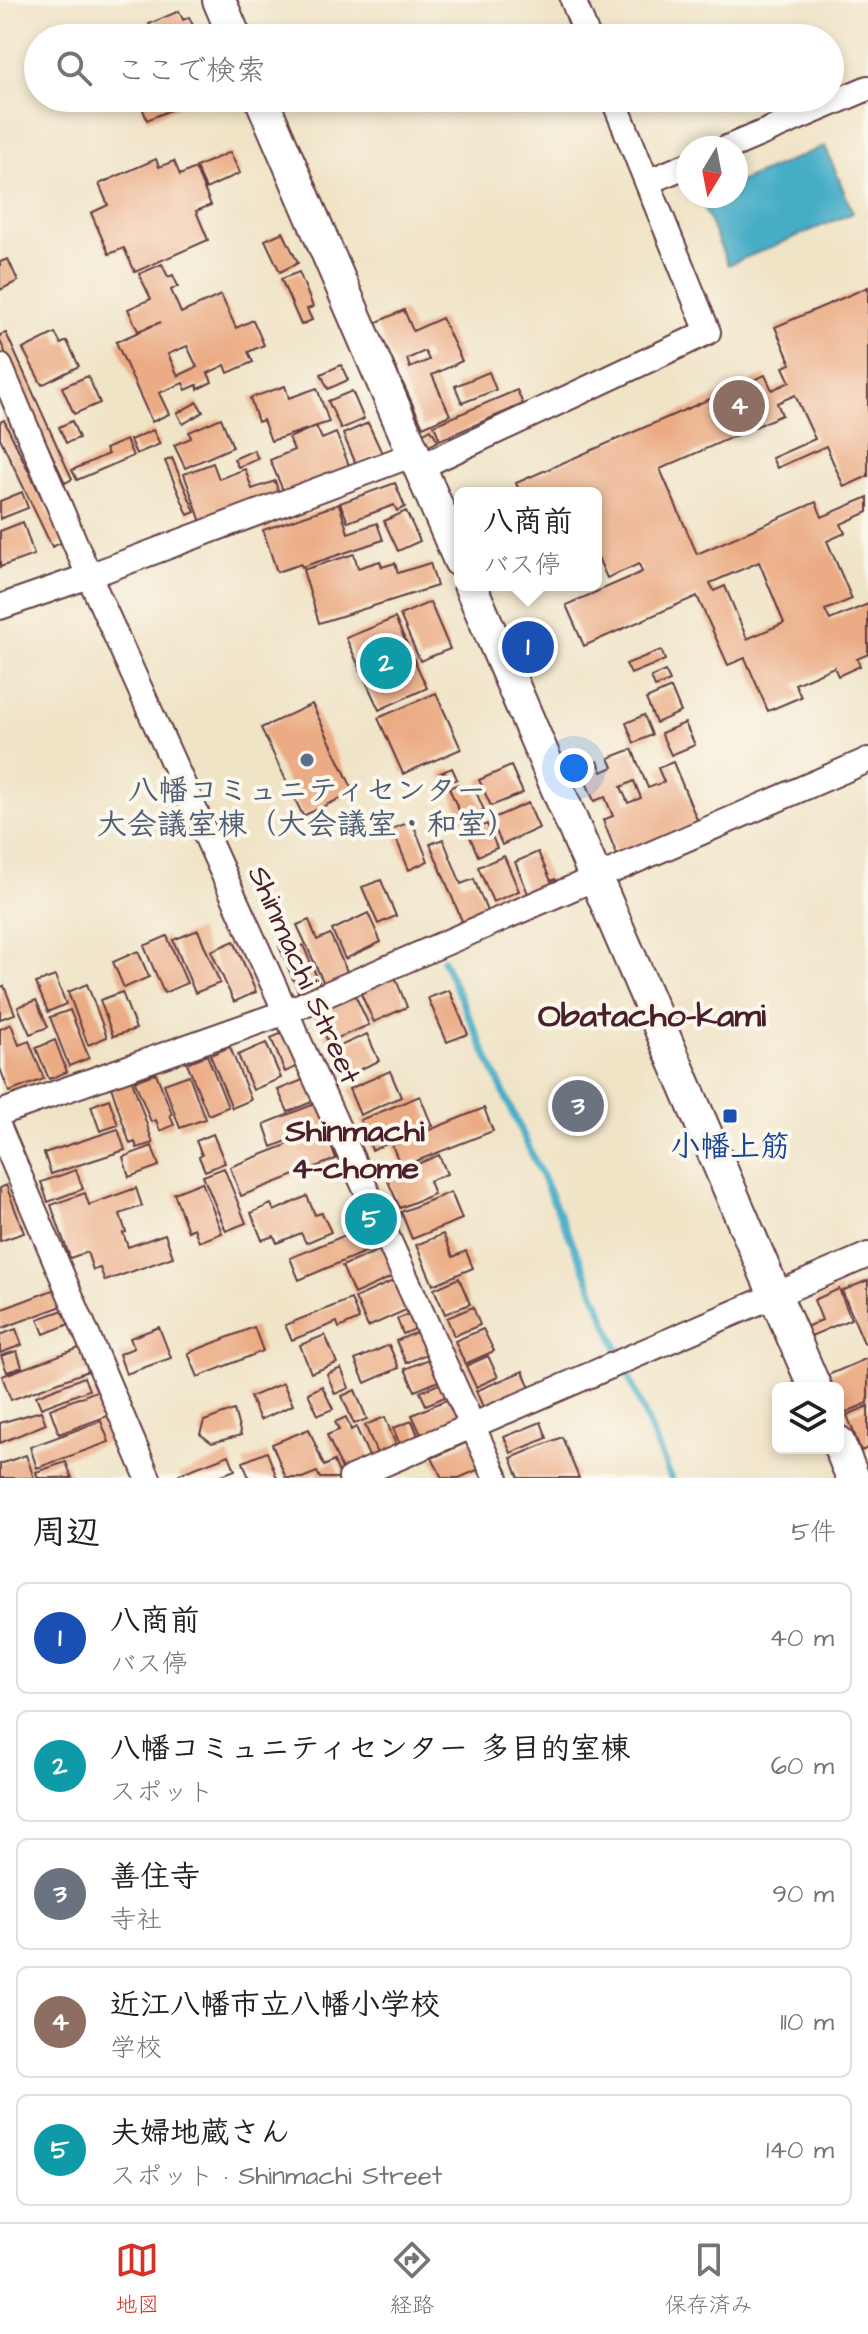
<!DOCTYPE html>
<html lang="ja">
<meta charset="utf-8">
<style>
:root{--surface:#fff;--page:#f2f2f2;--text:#202124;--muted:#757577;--line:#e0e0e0;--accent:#d93025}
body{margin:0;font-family:"Architects Daughter","Klee One",sans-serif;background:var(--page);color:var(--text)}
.controls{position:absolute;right:24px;bottom:24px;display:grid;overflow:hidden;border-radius:12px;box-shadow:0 4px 12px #0003}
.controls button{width:72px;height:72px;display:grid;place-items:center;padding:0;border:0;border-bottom:2px solid var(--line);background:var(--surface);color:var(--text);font:40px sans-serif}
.compass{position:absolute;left:676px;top:136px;width:72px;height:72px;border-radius:50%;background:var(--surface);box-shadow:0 4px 12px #0003;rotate:190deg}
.you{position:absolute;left:574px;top:768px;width:28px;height:28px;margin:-20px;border:6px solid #fff;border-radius:50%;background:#1a73e8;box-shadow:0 0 0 12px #1a73e833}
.badge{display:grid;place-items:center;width:52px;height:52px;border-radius:50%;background:var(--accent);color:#fff;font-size:26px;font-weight:700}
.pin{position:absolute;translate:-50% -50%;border:4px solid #fff;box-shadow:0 2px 8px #0006}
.popup{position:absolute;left:454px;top:487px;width:148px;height:104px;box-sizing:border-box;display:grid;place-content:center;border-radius:12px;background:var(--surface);filter:drop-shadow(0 2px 6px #0005);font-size:26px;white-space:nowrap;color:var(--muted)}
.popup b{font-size:30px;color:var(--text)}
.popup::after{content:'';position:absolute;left:50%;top:100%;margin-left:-16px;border:16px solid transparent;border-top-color:var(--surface)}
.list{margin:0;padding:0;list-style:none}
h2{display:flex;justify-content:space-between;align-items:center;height:104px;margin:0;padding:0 32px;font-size:34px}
h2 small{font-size:26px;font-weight:400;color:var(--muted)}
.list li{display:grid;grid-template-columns:52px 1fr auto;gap:24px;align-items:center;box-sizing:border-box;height:112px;margin:0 16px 16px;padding:0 16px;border:2px solid var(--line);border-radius:12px}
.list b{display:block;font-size:30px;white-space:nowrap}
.list p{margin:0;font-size:26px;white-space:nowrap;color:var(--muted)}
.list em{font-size:26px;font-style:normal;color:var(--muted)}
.icon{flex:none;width:44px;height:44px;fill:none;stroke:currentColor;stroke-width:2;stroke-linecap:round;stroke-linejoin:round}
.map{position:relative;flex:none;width:868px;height:1478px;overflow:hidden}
.search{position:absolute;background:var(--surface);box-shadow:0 4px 12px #0003;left:24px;right:24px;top:24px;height:88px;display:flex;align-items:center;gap:20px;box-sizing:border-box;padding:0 28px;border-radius:44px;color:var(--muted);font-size:30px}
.sheet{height:744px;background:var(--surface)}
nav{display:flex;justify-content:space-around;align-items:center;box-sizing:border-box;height:112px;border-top:2px solid var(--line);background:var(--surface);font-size:22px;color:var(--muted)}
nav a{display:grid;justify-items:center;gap:4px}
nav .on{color:var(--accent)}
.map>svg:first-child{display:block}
.water{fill:#47adc7;stroke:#486679;stroke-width:2}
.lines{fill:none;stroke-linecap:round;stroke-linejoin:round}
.stream{stroke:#47adc7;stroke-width:7}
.building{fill:#ebab84;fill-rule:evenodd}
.street-casing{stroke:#633d42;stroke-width:28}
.secondary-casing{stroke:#633d42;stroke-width:36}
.street{stroke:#fff;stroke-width:24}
.secondary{stroke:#fff;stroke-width:32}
.service-dot{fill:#5c6f8a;stroke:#fbf7ec;stroke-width:3}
.transit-dot{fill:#1a4fb4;stroke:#fbf7ec;stroke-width:3}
.labels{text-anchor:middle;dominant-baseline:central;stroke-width:8;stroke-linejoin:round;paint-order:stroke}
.service-label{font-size:30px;font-weight:bold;fill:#4e5e75;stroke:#fbf7ec}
.street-label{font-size:30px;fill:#4a1f2b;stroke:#fbf7ec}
.transit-label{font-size:30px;font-weight:bold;fill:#164399;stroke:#fbf7ec}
.neighbourhood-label{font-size:32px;font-weight:bold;fill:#4a1f2b;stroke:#fbf7ec}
.quarter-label{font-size:34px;font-weight:bold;fill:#4a1f2b;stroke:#fbf7ec}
</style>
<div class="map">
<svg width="868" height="1478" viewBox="0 0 868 1478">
<rect width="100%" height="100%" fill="#fbf7ec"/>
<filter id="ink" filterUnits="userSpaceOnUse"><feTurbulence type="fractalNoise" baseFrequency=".0125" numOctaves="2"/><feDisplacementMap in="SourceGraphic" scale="16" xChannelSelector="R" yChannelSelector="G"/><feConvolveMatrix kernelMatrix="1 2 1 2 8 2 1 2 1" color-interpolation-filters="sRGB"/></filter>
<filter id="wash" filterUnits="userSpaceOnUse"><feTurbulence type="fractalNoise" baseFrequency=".006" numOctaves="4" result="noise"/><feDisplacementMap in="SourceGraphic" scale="32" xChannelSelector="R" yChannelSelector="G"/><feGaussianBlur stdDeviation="1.8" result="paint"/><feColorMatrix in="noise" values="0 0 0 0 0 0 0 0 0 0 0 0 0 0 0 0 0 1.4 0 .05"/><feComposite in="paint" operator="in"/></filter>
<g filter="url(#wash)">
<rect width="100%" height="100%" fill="#f0e4c7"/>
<path class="water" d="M825 146 853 213 728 265 700 198 705 196H736V183Z"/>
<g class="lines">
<path class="stream" d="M443 960 583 1266 671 1478"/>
</g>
<g id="blocks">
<path class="building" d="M179 11 183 20 189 17 199 38H156L149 24Z
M155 98H199L147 120 141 104Z
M230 152 240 173 206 189 196 167Z
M156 159 159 167 174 161 180 175 195 168 211 205 196 211 208 240 135 272 124 248 109 254 91 213 108 205 99 184Z
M283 232 298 263 280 272 265 240Z
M8 259 18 281 0 290V262Z
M162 264 168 277 173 275 178 286 171 290 181 313 221 295 236 328 253 320 264 345 248 352 253 362 228 373 225 365 208 373 212 382 198 389 197 385 186 390 183 383 159 393 169 414 152 422 116 342 161 322 138 331 128 309 151 299 139 274ZM187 346 197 367 178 376 168 354Z
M299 272 313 307 307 309 312 320 301 325 281 279Z
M868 287V476L844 487 826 446 777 468 772 458 815 439 795 395 777 403 782 415 660 469 697 554 816 502 822 517 868 497V512L841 524 845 533 827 541 852 599 825 610 830 620 868 604V654L857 659 860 666 838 676 834 667 795 684 801 697 768 711 745 658 728 665 697 596 584 646 566 605 642 572 639 564 607 578 596 553V493H520L516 483 765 375 772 390 790 382 783 367 791 364 775 327ZM759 562 784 623 747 639 725 586 714 591 710 583Z
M404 310 413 331 442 318 462 361 432 375 450 415 423 427 375 323ZM425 351 429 360 410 368 407 359Z
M6 333 72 479 65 483 0 341V335Z
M55 333 61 344 67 341 79 366 42 385 23 349Z
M341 365 348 380 328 389 321 374Z
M489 372 496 390 462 403 455 386Z
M88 376 100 403 74 414 62 387Z
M285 386 289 398 317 388 329 422 271 441 263 420 258 422 250 398Z
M517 390 523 404 440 440 434 425Z
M352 391 364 419 341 429 328 401Z
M197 402 203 412 183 424 177 413Z
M221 418 233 447 185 468 174 445 191 438 189 432Z
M4 420 63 542 52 547 0 438V422Z
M72 421 79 438 66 443 59 427Z
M368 423 382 453 356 464 343 434Z
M316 426 322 439 336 433 350 468 285 495 270 460 294 450 289 438Z
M431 429 438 441 429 446 422 434Z
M153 430 160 444 136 454 130 440Z
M126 440 133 456 77 480 72 470 108 454 105 449Z
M254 450 258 459 238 467 234 459Z
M172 458 195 512 188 515 165 461Z
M213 463 219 479 245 469 252 489 275 481 280 497 202 525 184 474Z
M395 483 405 507 397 511 394 505 348 522 340 503Z
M22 492 28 508 0 519V501Z
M339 504 348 533 377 523 383 540 302 567 301 564 277 572 263 530Z
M406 511 420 541 398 551 384 521Z
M23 522 34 555 0 567V531Z
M354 554 358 568 380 561 382 567 395 563 398 573 430 563 437 586 319 623 303 570Z
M430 602 450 649 420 661 400 615Z
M395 618 427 688 379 710 346 638Z
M661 650 665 660 631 674 626 664Z
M665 671 670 681 655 687 651 677Z
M671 688 681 712 656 723 646 699Z
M436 693 461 749 403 774 378 718Z
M312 704 354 792 303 816 261 728Z
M644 715 652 735 634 743 626 723Z
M685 723 695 745 671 755 661 733Z
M632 749 648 788 664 782 658 768 673 762 698 822 617 855 603 820 613 816 605 797 594 801 580 768 598 761 602 772 613 767 609 758ZM634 781 641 798 628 803 621 787Z
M511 766 523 793 491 806 479 780Z
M452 768 457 779 445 784 440 773Z
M458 784 461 790 473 785 484 810 463 820 449 788Z
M528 803 539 828 502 845 491 819Z
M412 821 428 861 409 870 392 829Z
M487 824 497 848 478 856 468 832Z
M443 839 461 884 474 879 489 916 464 926 430 844Z
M538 852 551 881 555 879 558 884 529 896 515 862Z
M504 856 519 891 493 902 478 867Z
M381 880 396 916 378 924 362 887Z
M368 913 381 942 345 959 332 930Z
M309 920 317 940 330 934 350 978 326 988 297 925Z
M198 930 220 983 195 993 173 940Z
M167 936 187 983 164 993 144 946Z
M234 941 256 992 234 1002 211 951Z
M289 942 293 950 303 945 322 989 301 998 279 946Z
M138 951 149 977 124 988 113 962Z
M55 976 66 1004 48 1012 36 983Z
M395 977 407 1007 374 1022 360 992Z
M87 984 107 1037 88 1045 68 992Z
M4 986 15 1014 0 1019V987Z
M449 990 468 1034 447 1042 428 998Z
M122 992 136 1029 113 1036 100 1000Z
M355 995 369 1025 328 1042 315 1012Z
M36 1000 48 1027 30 1034 18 1007Z
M70 1010 89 1058 69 1066 50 1017Z
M11 1024 19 1045 29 1041 44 1079 9 1092 0 1068V1029Z
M296 1027 310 1061 285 1072 271 1038Z
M367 1034 379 1061 345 1076 333 1049Z
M55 1040 67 1072 49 1079 36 1048Z
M266 1043 281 1078 253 1090 238 1055Z
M230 1047 251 1100 232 1108 210 1055Z
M207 1055 228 1107 208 1115 187 1063Z
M390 1071 401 1097 360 1115 349 1089Z
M156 1073 172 1114 170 1115 174 1125 160 1131 156 1120 151 1122 135 1081Z
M189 1075 205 1119 180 1128 164 1084Z
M305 1079 314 1101 288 1112 278 1090Z
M132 1080 153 1143 137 1148 135 1142 130 1144 111 1087Z
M420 1096 432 1126 372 1150 360 1120Z
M109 1099 118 1125 100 1131 91 1106Z
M327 1099 336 1122 272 1147 264 1124Z
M484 1108 493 1131 401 1167 392 1145Z
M118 1129 125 1150 51 1174 44 1153Z
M325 1130 336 1159 241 1196 230 1167Z
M213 1134 225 1163 205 1171 199 1157 202 1155 196 1141Z
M152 1146 159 1166 129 1177 123 1157Z
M439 1155 447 1174 429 1181 434 1194 400 1208 386 1177Z
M224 1168 246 1223 226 1231 203 1176Z
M76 1170 83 1189 48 1202 41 1182Z
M202 1182 222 1233 199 1242 194 1228 188 1231 174 1193Z
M6 1185 24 1233 0 1241V1188Z
M136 1188 142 1206 120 1214 126 1232 123 1233 128 1247 165 1234 173 1257 105 1281 100 1268 93 1270 87 1252 70 1258 51 1205 85 1193 89 1205Z
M451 1192 462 1219 412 1239 401 1212Z
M307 1196 315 1215 322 1213 331 1232 306 1243 301 1233 277 1243 274 1236 262 1240 251 1213 271 1204 274 1211Z
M372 1224 381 1245 299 1280 290 1258Z
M443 1234 453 1257 466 1251 473 1268 433 1285 416 1245Z
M389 1246 401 1273 354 1294 342 1266Z
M404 1276 417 1305 368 1327 355 1298Z
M459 1278 470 1304 445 1314 434 1289Z
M868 1280V1342L864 1343 842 1291Z
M58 1288 65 1305 0 1329V1310Z
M839 1289 851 1319 811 1336 806 1327 822 1320 814 1300Z
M351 1299 359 1319 339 1328 337 1322 292 1340 285 1325Z
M473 1307 480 1325 454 1336 447 1318Z
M66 1309 72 1323 44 1334 38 1319Z
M419 1310 426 1325 403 1334 397 1319Z
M159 1327 171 1358 126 1374 119 1354 134 1348 130 1338Z
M254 1327 263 1351 198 1377 188 1353Z
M426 1328 436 1350 406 1363 396 1341Z
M16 1329 22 1345 0 1353V1335Z
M483 1329 494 1351 465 1364 455 1341Z
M325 1335 337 1363 311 1373 300 1345Z
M389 1345 399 1368 365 1383 355 1360Z
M82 1347 91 1370 11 1400 2 1376Z
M17 1351 22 1367 7 1372 1 1356Z
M438 1355 448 1377 415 1391 405 1369Z
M488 1356 498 1377 476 1387 466 1366Z
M868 1358V1403L844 1413 838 1398V1388H834L828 1375Z
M341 1368 349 1388 335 1394 327 1374Z
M523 1371 534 1398 488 1418 476 1391Z
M84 1377 89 1390 41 1408 36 1396Z
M448 1380 454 1393 426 1405 420 1392Z
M283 1383 293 1405 260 1420 250 1397Z
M322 1386 333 1409 318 1415 308 1393Z
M104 1388 113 1414 59 1434 50 1409Z
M355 1390 367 1419 354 1424 342 1396Z
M455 1396 468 1424 425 1443 412 1415Z
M868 1406V1448L861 1451 847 1415Z
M234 1410 241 1435 212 1443 200 1434 204 1421Z
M41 1411 46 1424 0 1443V1423Z
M346 1417 351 1430 356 1427 372 1463 345 1476 327 1435 339 1430 335 1422Z
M385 1417 399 1453 380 1461 365 1425Z
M101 1421 109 1442 37 1468 30 1447Z
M412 1421 422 1444 403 1452 393 1428Z
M541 1422 547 1438 511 1453 504 1437Z
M309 1429 324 1466 334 1461 341 1478H320L317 1472 302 1478H286L272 1444Z
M562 1437 579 1478H519L511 1458Z
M472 1440 484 1467 459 1478H442L432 1458Z
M267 1452 277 1478H249L243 1462Z
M26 1455 34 1478H0V1464Z
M229 1455 235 1470 214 1478H181L179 1474Z
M66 1462 72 1478H38L36 1472Z"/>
</g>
</g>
<g filter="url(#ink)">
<use href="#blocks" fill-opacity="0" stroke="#633d42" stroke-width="2"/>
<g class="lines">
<g class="street-casing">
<path id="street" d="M573 0 588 38
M727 148 868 88
M647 182 688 165
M0 366 89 576 496 1478
M420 467 708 332 613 98
M0 607 89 576 414 454
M0 1113 286 1012 868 760
M0 1130 148 1478
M351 1478 868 1255"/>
</g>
<g class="secondary-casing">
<path id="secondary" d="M219 0 235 38
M261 98 460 561
M470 585 815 1388
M838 1442 853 1478"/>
</g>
<use href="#street" class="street"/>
<use href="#secondary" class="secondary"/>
</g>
</g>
<circle class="service-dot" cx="307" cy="760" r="8"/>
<rect class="transit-dot" x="722" y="1108" width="16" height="16" rx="4"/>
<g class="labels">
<g class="service-label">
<text x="307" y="791">八幡コミュニティセンター<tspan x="307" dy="34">大会議室棟（大会議室・和室）</tspan></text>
</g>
<g class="street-label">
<text transform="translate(304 975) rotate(66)">Shinmachi Street</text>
</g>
<g class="transit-label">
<text x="730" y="1147">小幡上筋</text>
</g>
<g class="neighbourhood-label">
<text x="355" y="1131">Shinmachi<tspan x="355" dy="37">4-chome</tspan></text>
</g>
<g class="quarter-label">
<text x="652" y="1016">Obatacho-kami</text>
</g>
</g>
</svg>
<div class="controls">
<button><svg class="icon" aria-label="layers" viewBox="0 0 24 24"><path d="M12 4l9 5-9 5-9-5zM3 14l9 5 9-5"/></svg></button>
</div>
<svg class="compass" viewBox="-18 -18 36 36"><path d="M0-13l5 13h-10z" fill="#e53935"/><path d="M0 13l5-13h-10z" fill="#757577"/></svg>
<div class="you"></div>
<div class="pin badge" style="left:528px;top:647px;background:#1a4fb4">1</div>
<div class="popup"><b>八商前</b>バス停</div>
<div class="pin badge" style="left:386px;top:663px;background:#0f9aa8">2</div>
<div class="pin badge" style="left:578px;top:1106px;background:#6b7280">3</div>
<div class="pin badge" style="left:739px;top:406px;background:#8d6e63">4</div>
<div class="pin badge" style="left:371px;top:1219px;background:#0f9aa8">5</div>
<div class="search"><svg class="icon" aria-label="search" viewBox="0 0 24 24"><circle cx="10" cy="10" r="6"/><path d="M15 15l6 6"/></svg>ここで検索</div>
</div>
<section class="sheet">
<h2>周辺<small>5件</small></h2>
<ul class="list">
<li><span class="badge" style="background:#1a4fb4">1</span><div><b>八商前</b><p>バス停</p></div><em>40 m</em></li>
<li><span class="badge" style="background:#0f9aa8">2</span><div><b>八幡コミュニティセンター 多目的室棟</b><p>スポット</p></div><em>60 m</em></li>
<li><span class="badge" style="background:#6b7280">3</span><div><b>善住寺</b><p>寺社</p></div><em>90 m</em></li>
<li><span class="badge" style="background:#8d6e63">4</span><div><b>近江八幡市立八幡小学校</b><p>学校</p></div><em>110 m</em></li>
<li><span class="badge" style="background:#0f9aa8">5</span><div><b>夫婦地蔵さん</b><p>スポット · Shinmachi Street</p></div><em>140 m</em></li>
</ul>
</section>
<nav>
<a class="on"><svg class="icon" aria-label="map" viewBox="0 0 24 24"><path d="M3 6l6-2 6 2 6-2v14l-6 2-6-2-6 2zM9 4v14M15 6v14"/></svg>地図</a>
<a><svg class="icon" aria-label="directions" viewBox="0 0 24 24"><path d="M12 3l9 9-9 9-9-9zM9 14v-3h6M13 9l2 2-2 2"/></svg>経路</a>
<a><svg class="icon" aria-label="saved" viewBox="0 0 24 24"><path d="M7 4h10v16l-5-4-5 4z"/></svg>保存済み</a>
</nav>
